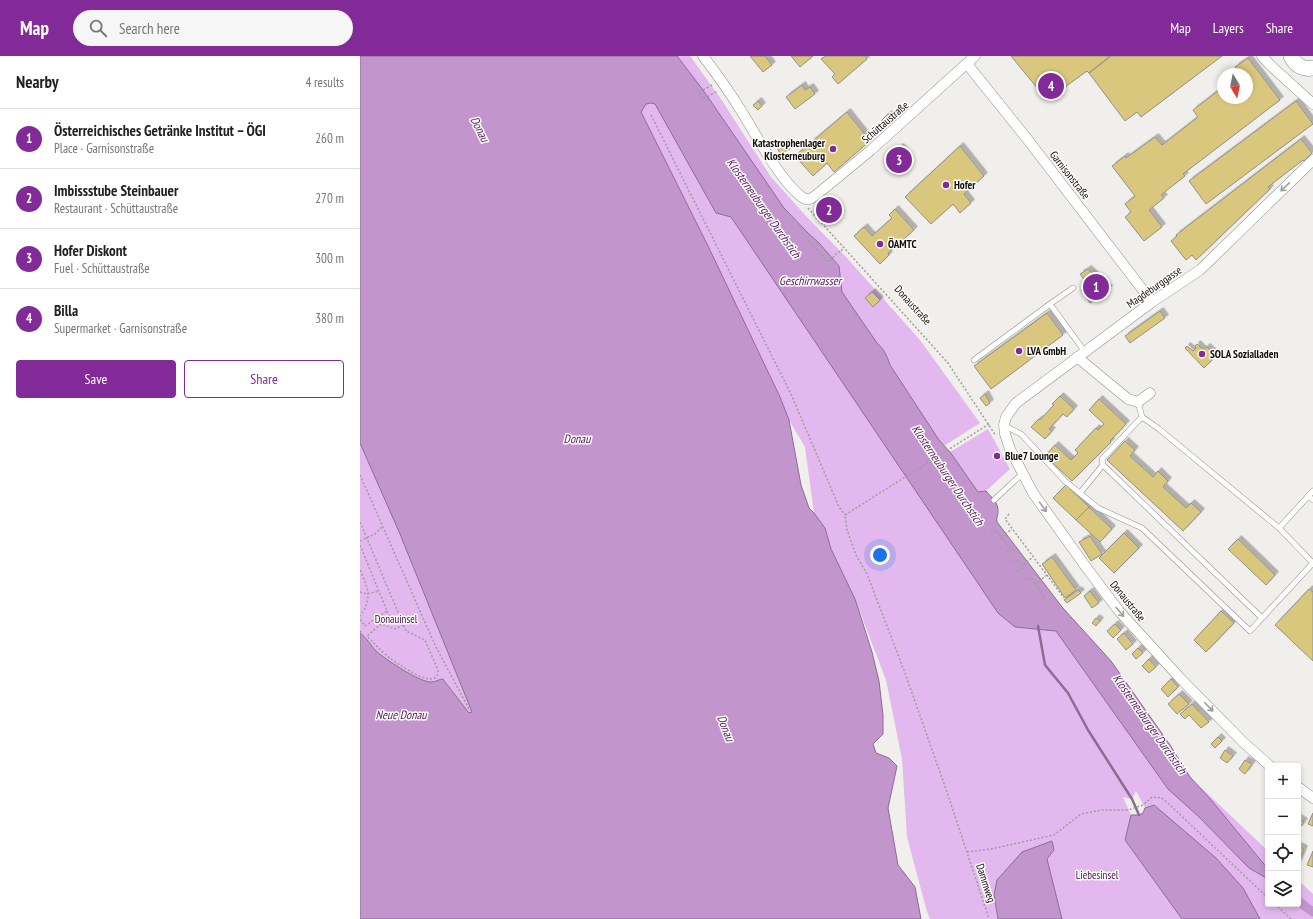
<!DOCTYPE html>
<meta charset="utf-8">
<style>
:root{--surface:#fff;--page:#f6f6f6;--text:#222;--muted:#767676;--line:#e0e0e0;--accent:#822a97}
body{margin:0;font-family:"PT Sans Narrow",sans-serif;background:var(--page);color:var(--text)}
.controls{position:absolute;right:12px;bottom:12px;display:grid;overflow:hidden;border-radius:4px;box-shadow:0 2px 6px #0003}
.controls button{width:36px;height:36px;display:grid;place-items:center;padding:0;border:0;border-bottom:1px solid var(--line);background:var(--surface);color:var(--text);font:20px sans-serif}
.compass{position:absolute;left:857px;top:12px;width:36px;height:36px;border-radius:50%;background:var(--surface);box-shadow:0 2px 6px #0003;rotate:170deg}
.you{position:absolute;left:520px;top:499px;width:14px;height:14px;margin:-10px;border:3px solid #fff;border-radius:50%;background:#1a73e8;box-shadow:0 0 0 6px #1a73e833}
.badge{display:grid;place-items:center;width:26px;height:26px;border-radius:50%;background:var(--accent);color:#fff;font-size:13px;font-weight:700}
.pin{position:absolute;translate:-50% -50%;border:2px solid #fff;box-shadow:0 1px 4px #0006}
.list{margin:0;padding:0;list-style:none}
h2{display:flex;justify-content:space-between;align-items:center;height:52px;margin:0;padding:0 16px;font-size:17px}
h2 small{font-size:13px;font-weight:400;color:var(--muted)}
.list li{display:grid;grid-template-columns:26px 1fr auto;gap:12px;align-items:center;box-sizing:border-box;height:60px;padding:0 16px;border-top:1px solid var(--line)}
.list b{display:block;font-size:15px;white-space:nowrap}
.list p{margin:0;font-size:13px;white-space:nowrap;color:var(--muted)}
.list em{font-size:13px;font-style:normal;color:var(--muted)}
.actions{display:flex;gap:8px;padding:12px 16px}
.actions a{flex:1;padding:9px 0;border:1px solid var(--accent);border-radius:4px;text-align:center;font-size:14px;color:var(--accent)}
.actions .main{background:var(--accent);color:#fff}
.icon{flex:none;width:22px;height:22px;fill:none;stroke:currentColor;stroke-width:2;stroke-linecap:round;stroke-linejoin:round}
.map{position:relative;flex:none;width:953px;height:863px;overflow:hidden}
header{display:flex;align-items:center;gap:24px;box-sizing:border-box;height:56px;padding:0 20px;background:var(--accent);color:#fff}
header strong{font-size:19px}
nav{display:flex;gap:22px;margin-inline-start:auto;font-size:14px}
.search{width:280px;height:36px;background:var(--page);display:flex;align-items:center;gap:10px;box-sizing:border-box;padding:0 14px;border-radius:22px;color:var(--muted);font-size:15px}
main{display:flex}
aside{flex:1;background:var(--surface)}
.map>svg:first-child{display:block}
.green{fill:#e3b8ee}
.water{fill:#c295cd;stroke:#8c6c93}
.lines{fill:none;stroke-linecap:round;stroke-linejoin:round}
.stream{stroke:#8c6c93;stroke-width:2.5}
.canal{stroke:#c295cd;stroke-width:9}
.building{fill:#dac77e;stroke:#91908c;filter:url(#shadow)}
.lane-casing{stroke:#908f8c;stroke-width:6}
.street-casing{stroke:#908f8c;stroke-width:11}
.primary-casing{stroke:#908f8c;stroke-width:16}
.path{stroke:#9e9e9b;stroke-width:1.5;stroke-dasharray:2 2;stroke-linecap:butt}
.lane{stroke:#fff;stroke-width:5}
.street{stroke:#fff;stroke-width:10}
.primary{stroke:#fff;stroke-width:15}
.oneway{stroke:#9f9f9e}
.poi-dot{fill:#822a97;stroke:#fdfcf8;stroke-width:1.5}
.labels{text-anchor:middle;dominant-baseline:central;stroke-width:3;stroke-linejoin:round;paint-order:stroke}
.street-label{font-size:11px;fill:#0e0e0d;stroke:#fdfcf8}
.poi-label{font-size:11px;font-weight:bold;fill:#0e0e0d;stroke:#fdfcf8;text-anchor:start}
.park-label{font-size:11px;fill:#460c52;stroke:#fdfcf8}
.water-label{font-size:12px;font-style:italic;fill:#592266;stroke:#fdfcf8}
</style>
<header>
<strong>Map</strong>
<div class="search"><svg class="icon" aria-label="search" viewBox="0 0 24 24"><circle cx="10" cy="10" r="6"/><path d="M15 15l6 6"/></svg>Search here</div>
<nav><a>Map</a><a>Layers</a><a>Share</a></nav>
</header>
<main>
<aside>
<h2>Nearby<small>4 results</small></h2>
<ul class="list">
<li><span class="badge">1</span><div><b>Österreichisches Getränke Institut – ÖGI</b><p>Place · Garnisonstraße</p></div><em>260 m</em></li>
<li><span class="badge">2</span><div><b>Imbissstube Steinbauer</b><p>Restaurant · Schüttaustraße</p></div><em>270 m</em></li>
<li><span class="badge">3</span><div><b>Hofer Diskont</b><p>Fuel · Schüttaustraße</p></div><em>300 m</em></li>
<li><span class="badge">4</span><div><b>Billa</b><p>Supermarket · Garnisonstraße</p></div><em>380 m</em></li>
</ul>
<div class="actions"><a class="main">Save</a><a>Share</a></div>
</aside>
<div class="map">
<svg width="953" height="863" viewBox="0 0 953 863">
<defs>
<filter id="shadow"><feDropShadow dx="3.5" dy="-3.5" stdDeviation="0" flood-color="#0004"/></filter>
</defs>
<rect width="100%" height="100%" fill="#f0efeb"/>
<path class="green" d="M315 0H330L361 43 411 121 446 160 487 202 560 284 620 367 584 390 579 384 530 309C527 300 524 293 517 287L482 236 479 210 459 187 448 177 424 152Z
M291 47 295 48 356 157 371 161 655 571 696 575 808 733 838 760 889 812 908 823V848H938V824L953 838V863H900L883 832 794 749 785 752 776 735 772 743 763 741 771 759 765 784 822 863H702L687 803 694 794 634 839 638 863H570L567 856 547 781 542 703 526 624 495 543 471 493 465 472 454 457 445 391 429 364 420 341 349 192 281 56 286 48Z
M628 373 650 413 626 435 618 436 590 396Z
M0 387 40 478 112 656 109 657 84 623C79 623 76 626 71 626 59 626 27 604 17 596 11 590 7 582 0 577Z
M830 721 908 795V813L852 745Z"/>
<path class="water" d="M0 0H317L343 34 424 152 448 177 459 187 479 210 482 236 517 287C524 293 527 300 530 309L579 384 590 396 618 436 626 435C631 441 639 447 638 456 638 460 636 461 637 466L702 551 751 605 810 689 830 721 852 745 908 813V823L889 812 838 760 808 733 696 575 655 571 638 557 371 161 356 157 295 48 291 47 286 48 281 56 349 192 420 341 429 364 441 429 449 452 454 457 465 472 471 493 495 543 512 596 519 625 523 659V678L513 688 516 697 529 702 537 710 528 752 538 809 555 831 561 863H0V577C7 582 11 590 17 596 27 604 59 626 71 626 76 626 79 623 83 623L109 657 112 656 40 478 0 387Z
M794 749 856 802 883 832 900 863H822L765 784 771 759H779L783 757 785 752Z
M692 785 694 794 687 803 702 863H638L634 839 637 824 662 796Z"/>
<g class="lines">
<path class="stream" d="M678 570 685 609 708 637 728 674 772 743 779 759"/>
<path class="canal" d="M938 845 953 856"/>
</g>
<path class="building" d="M390 0H405L412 9 403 16Z
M431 0H453L440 11Z
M465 0H505L507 3 478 28 472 21 475 18 461 3Z
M651 0H748L749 1 729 17 727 15 687 44Z
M751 0H862L781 61 777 56 765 65 729 17Z
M888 2 920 44 823 118 825 120 801 139 804 142 789 154 802 171 784 185 765 161 771 156 765 148 775 140 752 110 765 100 766 102 795 81 802 89 838 61 833 54 863 31V42H887V18H881L875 11Z
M442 29 445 34 450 31 455 38 435 53 426 41Z
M398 45 402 50 398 54 393 49Z
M936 45 953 68 846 148 829 125Z
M487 56 510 85 474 116 467 107 453 120 435 100Z
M528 58 533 63 526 70 521 65Z
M941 83 952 97 944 105 943 104 908 131 910 133 836 204 832 199 826 204 811 185 817 180 816 179Z
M427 86 430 93 420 98 417 91Z
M600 90 624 120 604 138 611 147 600 157 593 148 571 168 545 141Z
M540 91 546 98 533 110 527 103Z
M469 149 474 155 469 160 463 154Z
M535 153 554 174 528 197 529 199 520 208 494 180 504 171 512 180 532 162 529 159Z
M728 213 749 233 730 247 721 234 728 229 720 218Z
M512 236 520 244 513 251 505 242Z
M800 255 805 262 770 287 765 280Z
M687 257 703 279 631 333 614 310Z
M837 288 843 294 847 291 856 300 844 312 825 292 827 290 833 295 836 292 835 290Z
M625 338 630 347 626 350 620 342Z
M700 340 714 353 707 361 703 358 689 373 692 375 685 383 671 371 679 363 680 364 694 349 692 348Z
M739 343 766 368 750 385 751 386 712 425 685 400 695 389 711 404 718 397 715 394 736 372 738 374 744 368 729 354Z
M765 385 775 394 770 400 793 421 798 415 808 425 803 431 826 452 831 447 841 456 823 475 747 404Z
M706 429 729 451 716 464 693 442Z
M729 451 752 473 740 486 716 464Z
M764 477 779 492 754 517 739 502Z
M730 480 742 498 731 505 719 486Z
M878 483 915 519 906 529 868 493Z
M692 501 716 534 705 542 682 508Z
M949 533 953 536V605L915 569Z
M718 534 721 537 707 547 704 544Z
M730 535 739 547 732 552 724 540Z
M861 555 874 567 846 596 834 584Z
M736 562 740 565 736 570 732 567Z
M755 568 761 574 753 582 747 575Z
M764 577 773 588 766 594 757 583Z
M778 592 783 597 776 603 772 598Z
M789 603 796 611 789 617 782 610Z
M811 623 818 631 808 641 801 633Z
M819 638 829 648 817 658 808 648Z
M832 648 849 666 841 672 829 659 825 663 820 658Z
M858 681 862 685 855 692 851 688Z
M865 694 873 700 867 707 860 702Z
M885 704 892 708 885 718 879 713Z
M953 757V770L948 768Z
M938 762 944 766 939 773 938 772Z
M938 790 944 793 938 808Z
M953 795V811L947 809Z"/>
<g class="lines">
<g class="lane-casing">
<path id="lane" d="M713 232 690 248 725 296
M614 304 690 248
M778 346 782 361 799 373 919 472 953 507
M645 370 661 378 705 425 738 452 782 472 890 575 953 507
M743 409 742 403 782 361
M720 437 743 409 902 562
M948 440 953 444
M634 444 663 417
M919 472 953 435"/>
</g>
<g class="street-casing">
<path id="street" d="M343 0C357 18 370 37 382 56 396 79 423 130 445 143H450L455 140 511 94 615 0
M902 0 910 9 953 48
M607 8 668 84 792 246
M717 301 768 343 778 346 790 337
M910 710 883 686 820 622 759 555 726 511 673 437 650 393 645 378 644 369 646 361 656 347 792 246 840 214 953 104
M938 731 953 742"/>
</g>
<g class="primary-casing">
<path id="primary" d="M931 0C935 9 943 14 953 12"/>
</g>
<path class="path" d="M352 29 339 36 343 43 358 35
M291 59 431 338 479 451 485 459
M448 152 588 307 636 380
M448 184 469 206 478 196H481L483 191
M629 368 485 459 487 474 496 499 507 518 545 617 588 739 629 863
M0 419 75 589 110 655
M649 458 645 463 704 542
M0 466 46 575 65 584 78 614C79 639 32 604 25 598 18 592 13 586 7 580L21 568 35 573 43 569
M631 478 636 474 641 481
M0 485 15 478 23 470
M0 489 27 555 5 570 0 563
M647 497 652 494 641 481 652 473
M652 507 658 504 662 510 673 501
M0 514C8 532 13 543 0 560
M658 515 663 512V510
M665 524 671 521 675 528
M0 536 7 538 19 535
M683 543 685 541 675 528 687 519
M27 555 32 567
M0 575 2 577
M607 796 631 793 694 779 721 758 741 754H768L783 749 792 741 802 742 811 750 908 842
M915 848 931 863"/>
<use href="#lane" class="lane"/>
<use href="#street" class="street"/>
<use href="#primary" class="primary"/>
</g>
<defs><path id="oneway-shaft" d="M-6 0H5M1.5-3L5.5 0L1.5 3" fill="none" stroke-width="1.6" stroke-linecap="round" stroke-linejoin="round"/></defs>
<g class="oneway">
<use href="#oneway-shaft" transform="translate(925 131) rotate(136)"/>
<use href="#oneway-shaft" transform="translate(683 451) rotate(55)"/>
<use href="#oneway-shaft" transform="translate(760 556) rotate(50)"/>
<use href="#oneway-shaft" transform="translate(849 651) rotate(46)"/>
</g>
<g class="poi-dot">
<circle cx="473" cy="93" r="4"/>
<circle cx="586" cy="129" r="4"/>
<circle cx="520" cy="188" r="4"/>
<circle cx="659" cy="295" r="4"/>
<circle cx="842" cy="298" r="4"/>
<circle cx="637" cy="400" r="4"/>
</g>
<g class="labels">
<g class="street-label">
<text transform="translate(525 66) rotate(-41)">Schüttaustraße</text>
<text transform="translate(710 119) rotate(52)">Garnisonstraße</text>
<text transform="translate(794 231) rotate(-35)">Magdeburggasse</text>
<text transform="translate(553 249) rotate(48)">Donaustraße</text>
<text transform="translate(768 545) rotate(51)">Donaustraße</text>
<text transform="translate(626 827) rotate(72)">Dammweg</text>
</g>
<g class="poi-label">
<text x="465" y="87" text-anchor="end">Katastrophenlager<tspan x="465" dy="13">Klosterneuburg</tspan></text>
<text x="594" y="129">Hofer</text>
<text x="528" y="188">ÖAMTC</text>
<text x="667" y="295">LVA GmbH</text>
<text x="850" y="298">SOLA Sozialladen</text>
<text x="645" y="400">Blue7 Lounge</text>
</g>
<g class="park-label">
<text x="36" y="563">Donauinsel</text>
<text x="737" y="819">Liebesinsel</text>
</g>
<g class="water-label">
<text transform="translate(120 73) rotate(63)">Donau</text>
<text transform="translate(404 152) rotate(55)">Klosterneuburger Durchstich</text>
<text x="450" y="224">Geschirrwasser</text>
<text x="217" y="382">Donau</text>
<text transform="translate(588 419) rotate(56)">Klosterneuburger Durchstich</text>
<text x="41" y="658">Neue Donau</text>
<text transform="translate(790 668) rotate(55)">Klosterneuburger Durchstich</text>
<text transform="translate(366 672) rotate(69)">Donau</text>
</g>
</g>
</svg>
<div class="controls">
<button>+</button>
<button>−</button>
<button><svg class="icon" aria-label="locate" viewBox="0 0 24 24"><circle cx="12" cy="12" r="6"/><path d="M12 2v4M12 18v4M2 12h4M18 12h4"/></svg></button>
<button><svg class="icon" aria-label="layers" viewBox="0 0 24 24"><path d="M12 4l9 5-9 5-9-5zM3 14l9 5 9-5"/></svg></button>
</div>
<svg class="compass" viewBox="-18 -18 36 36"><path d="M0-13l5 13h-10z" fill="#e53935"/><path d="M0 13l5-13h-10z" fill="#767676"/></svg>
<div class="you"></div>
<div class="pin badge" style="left:736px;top:231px">1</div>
<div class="pin badge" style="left:469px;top:154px">2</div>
<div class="pin badge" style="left:539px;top:104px">3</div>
<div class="pin badge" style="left:691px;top:30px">4</div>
</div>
</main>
